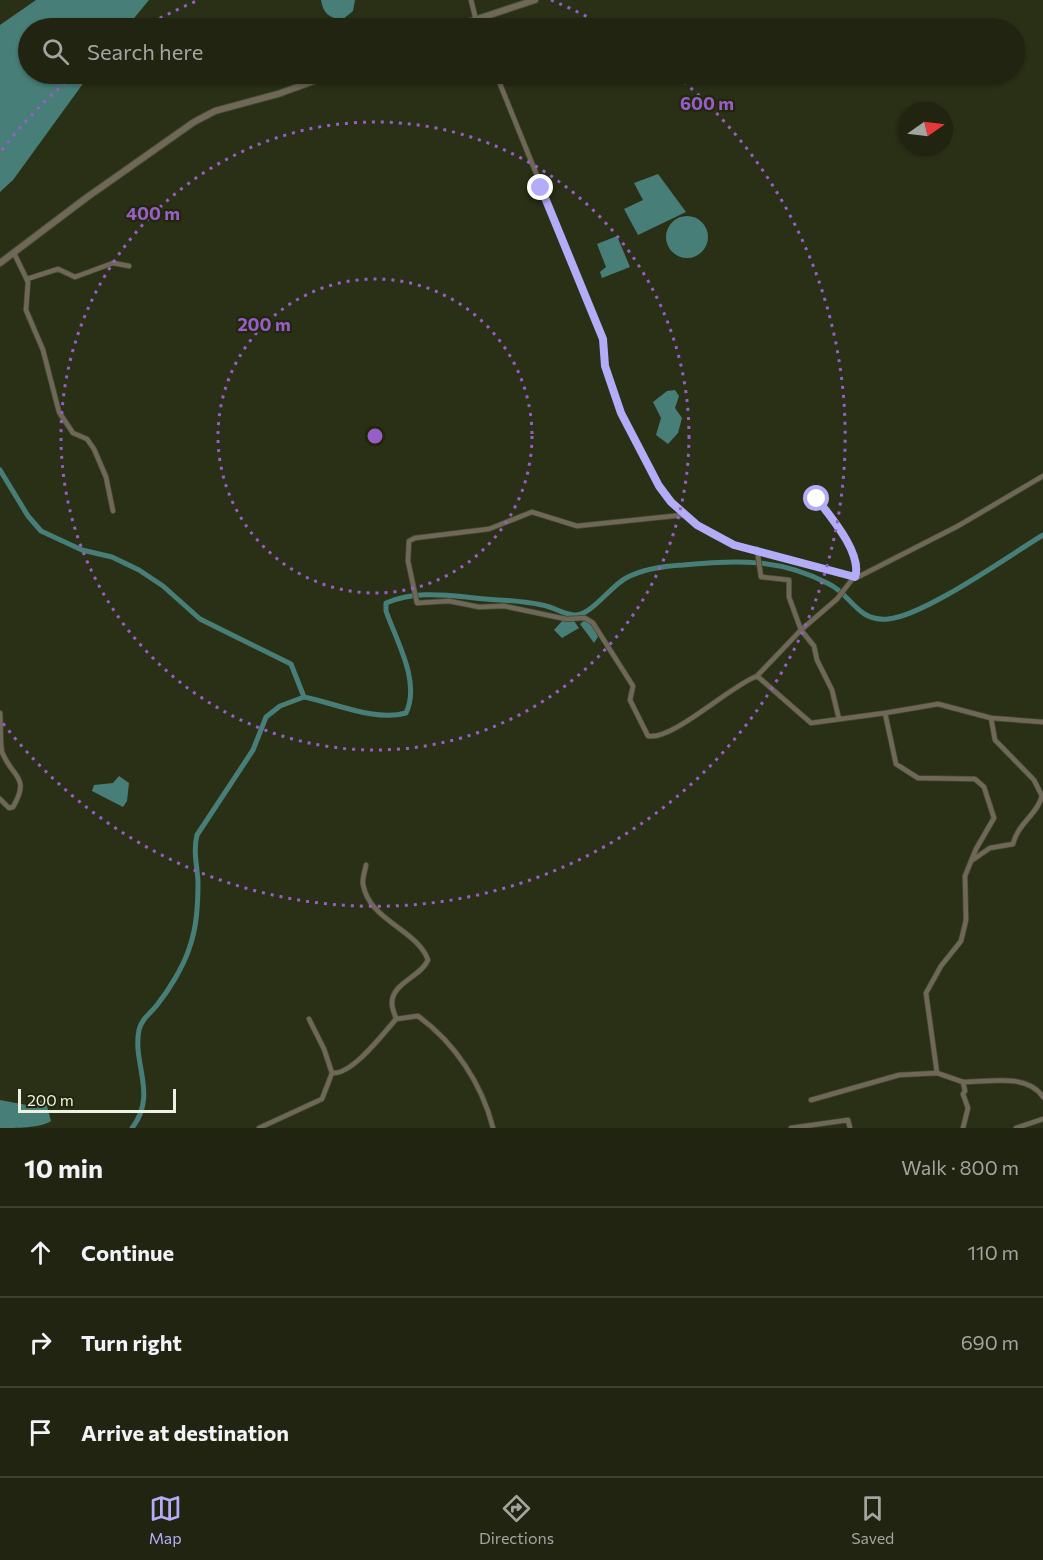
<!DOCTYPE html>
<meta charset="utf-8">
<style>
:root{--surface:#202410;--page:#2d301e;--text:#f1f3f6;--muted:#a2a49f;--line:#3d4130;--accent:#b3adf9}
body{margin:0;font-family:Commissioner,sans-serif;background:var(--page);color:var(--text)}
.compass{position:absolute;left:899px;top:102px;width:54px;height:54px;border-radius:50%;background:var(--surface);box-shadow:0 2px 4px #0004;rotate:76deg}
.scale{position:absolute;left:18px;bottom:15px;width:158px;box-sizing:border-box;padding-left:6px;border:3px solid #eef2e2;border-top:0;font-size:16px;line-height:21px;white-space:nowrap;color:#eef2e2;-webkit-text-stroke:4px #21260c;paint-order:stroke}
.stop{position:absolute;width:18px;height:18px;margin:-14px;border:4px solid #b3adf9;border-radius:50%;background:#fff}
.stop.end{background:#b3adf9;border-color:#fff;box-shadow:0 2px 6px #0008}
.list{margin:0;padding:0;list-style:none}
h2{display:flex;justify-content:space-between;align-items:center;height:78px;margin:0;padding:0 24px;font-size:26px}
h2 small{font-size:20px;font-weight:400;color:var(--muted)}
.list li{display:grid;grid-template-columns:39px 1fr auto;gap:18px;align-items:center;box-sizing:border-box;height:90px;padding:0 24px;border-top:2px solid var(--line)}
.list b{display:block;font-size:22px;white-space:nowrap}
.list em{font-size:20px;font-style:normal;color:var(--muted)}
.icon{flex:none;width:33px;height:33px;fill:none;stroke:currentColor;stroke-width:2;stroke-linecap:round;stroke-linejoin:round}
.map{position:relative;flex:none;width:1043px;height:1128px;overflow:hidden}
.search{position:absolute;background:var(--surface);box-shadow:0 2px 4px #0004;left:18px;right:18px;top:18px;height:66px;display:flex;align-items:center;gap:15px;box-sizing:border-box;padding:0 21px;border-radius:33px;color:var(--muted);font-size:22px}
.sheet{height:348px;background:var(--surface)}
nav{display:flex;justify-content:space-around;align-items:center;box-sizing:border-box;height:84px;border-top:2px solid var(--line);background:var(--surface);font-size:16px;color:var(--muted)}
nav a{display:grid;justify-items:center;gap:3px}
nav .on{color:var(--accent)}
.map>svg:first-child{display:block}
.water{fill:#477e78}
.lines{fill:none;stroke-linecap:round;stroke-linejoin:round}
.canal{stroke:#477e78;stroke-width:5}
.minor-casing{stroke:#454b33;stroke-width:6}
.tertiary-casing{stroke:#454b33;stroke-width:8}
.minor{stroke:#6f6757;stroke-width:4.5}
.tertiary{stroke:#6f6757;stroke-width:6}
.route{stroke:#b3adf9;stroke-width:8}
.ring{fill:none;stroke:#985ec8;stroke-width:3;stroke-dasharray:3 6}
.centre{fill:#985ec8;stroke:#21260c;stroke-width:3}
.ring-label{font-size:18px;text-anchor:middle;font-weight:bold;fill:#985ec8;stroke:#21260c;stroke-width:4.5;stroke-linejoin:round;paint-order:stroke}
</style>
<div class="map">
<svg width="1043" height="1128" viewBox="0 0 1043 1128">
<rect width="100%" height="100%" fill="#2a3016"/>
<path class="water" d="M36 0H149L126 28H28V74H90L13 180 0 192V25Z
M321 0H355L353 11 342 20C329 18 323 13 321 0Z
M658 174 686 212 638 235 624 209 643 200 634 183Z
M666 237a21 21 0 1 1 42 0a21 21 0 1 1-42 0Z
M617 236 630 267 602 278 600 272 606 267 597 244Z
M675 390 679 396 675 408 682 418 678 433 668 444 656 435 661 418 653 402 667 391Z
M563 620 574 621 579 628 562 638 554 630Z
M585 620 594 627 598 637 594 643 580 624Z
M119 776 129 783 127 801 123 807 92 791 94 785 113 783Z
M0 1100 32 1106 42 1100 46 1102 51 1121C42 1128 14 1128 0 1128Z"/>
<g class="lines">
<path class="canal" d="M0 470 28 516 41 531 82 550 112 557 139 570 163 586 200 619 291 664 304 697C335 703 375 722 406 713 421 682 396 640 386 611V603C411 592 439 594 466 597 491 601 517 599 542 605 555 607 563 615 576 615 591 615 611 586 626 578 643 569 664 566 683 565 737 560 779 558 829 584 852 595 857 622 888 619 924 616 1010 555 1043 535
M132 1128C158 1095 132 1063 139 1030 142 1018 150 1014 157 1005 169 990 183 967 189 949 197 927 198 904 198 881 197 865 193 851 197 835L253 750 266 717 280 706 304 697"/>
<g class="minor-casing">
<path id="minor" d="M471 0 476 20
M496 74 603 339 605 366 621 413 659 486 683 515 711 534 734 545 858 577 958 526 1043 476
M14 253 28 282 26 310 43 350 59 412 73 433 87 439 94 449 106 477 113 511
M27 279 58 269 75 277 113 263 129 266
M821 490 817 499 849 544 857 573 837 599 801 630 814 646 817 660 832 690 839 719
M683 515 577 526 532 512 489 529 415 538 409 541 408 561 417 603 449 601 479 607 504 606 566 619 585 618 593 623 633 686 630 700 648 736C672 741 730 686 757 676L811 723 885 713
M756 677 801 630 789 597V580L761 577 757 549
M0 713C1 725 0 741 2 752 12 778 31 776 13 807L9 808 0 799
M971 861 990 848 1013 844C1018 823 1037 815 1042 796L1034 780 995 740 991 718
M366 865C365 871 362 879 363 884 369 921 417 929 428 960 421 977 391 983 392 1004 392 1009 395 1014 396 1019
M309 1019 324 1049 332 1073C352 1075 383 1034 396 1019L418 1016C455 1043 482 1084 493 1128
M963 1082C989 1082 1028 1073 1043 1097
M811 1100 899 1075 937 1073
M259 1128 322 1099 332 1073
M791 1128 848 1120 850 1128
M963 1128 968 1108 963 1094 965 1091 963 1082 937 1073 926 993 941 966 961 941 966 920 965 876 976 849 994 818 984 787 975 779 918 778 896 764 885 713 938 704 991 718 1043 722
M1016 1128 1043 1119"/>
</g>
<g class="tertiary-casing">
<path id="tertiary" d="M450 28 535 0
M0 263 86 198 194 122 215 111 278 94 333 74"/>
</g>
<use href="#minor" class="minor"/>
<use href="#tertiary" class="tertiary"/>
</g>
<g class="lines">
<path class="route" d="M541 188 603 339 605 366 621 413 659 486 671 502 697 525 734 545 855 577C863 554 830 516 817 499"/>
</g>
<g class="ring">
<circle cx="375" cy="436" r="157"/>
<circle cx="375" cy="436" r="314"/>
<path d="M2 150A470 470 0 0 1 73 76M144 27A470 470 0 0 1 199 0M551 0A470 470 0 0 1 606 27M677 76A470 470 0 1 1 2 722"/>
</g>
<circle cx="375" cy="436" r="9" class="centre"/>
<g class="ring-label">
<text x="707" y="110">600 m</text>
<text x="153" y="220">400 m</text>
<text x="264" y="331">200 m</text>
</g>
</svg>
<svg class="compass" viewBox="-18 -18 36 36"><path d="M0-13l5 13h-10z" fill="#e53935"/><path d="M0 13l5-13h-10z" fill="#a2a49f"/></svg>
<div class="scale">200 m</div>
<div class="stop" style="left:817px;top:499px"></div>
<div class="stop end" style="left:541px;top:188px"></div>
<div class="search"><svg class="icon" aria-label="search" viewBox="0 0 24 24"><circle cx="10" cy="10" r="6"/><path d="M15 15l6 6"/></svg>Search here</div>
</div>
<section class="sheet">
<h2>10 min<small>Walk · 800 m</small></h2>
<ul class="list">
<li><svg class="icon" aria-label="ahead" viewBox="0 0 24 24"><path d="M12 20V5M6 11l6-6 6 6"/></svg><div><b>Continue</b></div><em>110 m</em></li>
<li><svg class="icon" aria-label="right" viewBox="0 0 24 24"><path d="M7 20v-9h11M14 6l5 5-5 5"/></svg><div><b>Turn right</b></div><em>690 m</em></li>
<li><svg class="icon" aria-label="arrive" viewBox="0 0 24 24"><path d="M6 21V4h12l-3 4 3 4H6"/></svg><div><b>Arrive at destination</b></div></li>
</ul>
</section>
<nav>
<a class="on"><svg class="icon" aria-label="map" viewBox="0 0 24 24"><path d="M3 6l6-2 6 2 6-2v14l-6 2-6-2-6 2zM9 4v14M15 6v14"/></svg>Map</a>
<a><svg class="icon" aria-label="directions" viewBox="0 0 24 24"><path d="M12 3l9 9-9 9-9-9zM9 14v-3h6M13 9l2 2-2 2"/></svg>Directions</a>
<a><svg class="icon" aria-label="saved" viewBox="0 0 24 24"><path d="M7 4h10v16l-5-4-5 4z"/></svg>Saved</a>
</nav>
